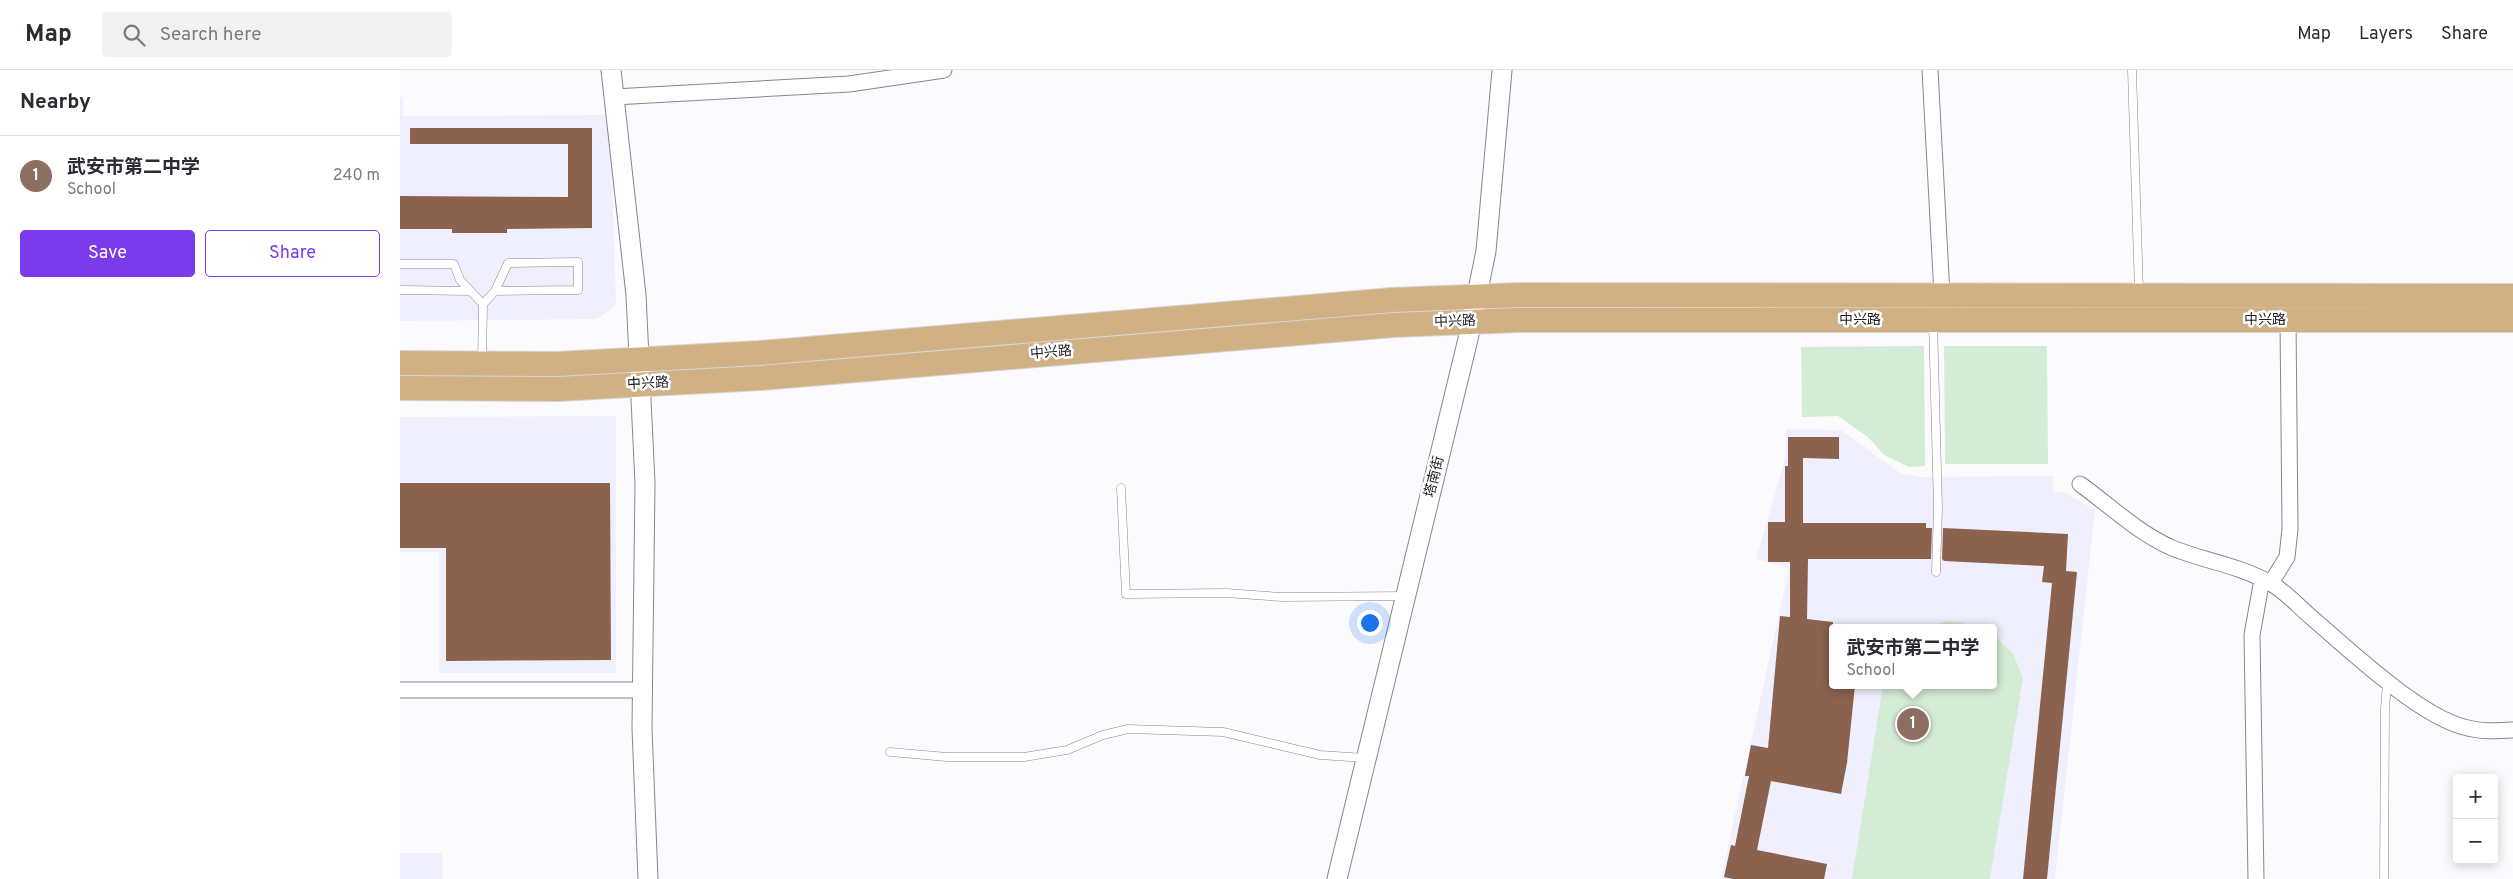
<!DOCTYPE html>
<meta charset="utf-8">
<style>
:root{--surface:#fff;--page:#f2f2f3;--text:#2b2b33;--muted:#7c7c81;--line:#e1e1e2;--accent:#7c3aed}
body{margin:0;font-family:Overpass,"Noto Sans SC",sans-serif;background:var(--page);color:var(--text)}
.controls{position:absolute;right:15px;bottom:15px;display:grid;overflow:hidden;border-radius:5px;box-shadow:0 2px 12px #0003}
.controls button{width:45px;height:45px;display:grid;place-items:center;padding:0;border:0;border-bottom:1px solid var(--line);background:var(--surface);color:var(--text);font:25px sans-serif}
.you{position:absolute;left:969px;top:552px;width:18px;height:18px;margin:-12px;border:4px solid #fff;border-radius:50%;background:#1a73e8;box-shadow:0 0 0 8px #1a73e833}
.badge{display:grid;place-items:center;width:32px;height:32px;border-radius:50%;background:var(--accent);color:#fff;font-size:16px;font-weight:700}
.pin{position:absolute;translate:-50% -50%;border:2px solid #fff;box-shadow:0 1px 5px #0006}
.popup{position:absolute;left:1429px;top:554px;width:168px;height:65px;box-sizing:border-box;display:grid;place-content:center;border-radius:5px;background:var(--surface);filter:drop-shadow(0 1px 4px #0005);font-size:16px;white-space:nowrap;color:var(--muted)}
.popup b{font-size:19px;color:var(--text)}
.popup::after{content:'';position:absolute;left:50%;top:100%;margin-left:-10px;border:10px solid transparent;border-top-color:var(--surface)}
.list{margin:0;padding:0;list-style:none}
h2{display:flex;justify-content:space-between;align-items:center;height:65px;margin:0;padding:0 20px;font-size:21px}
h2 small{font-size:16px;font-weight:400;color:var(--muted)}
.list li{display:grid;grid-template-columns:32px 1fr auto;gap:15px;align-items:center;box-sizing:border-box;height:80px;padding:0 20px;border-top:1px solid var(--line)}
.list b{display:block;font-size:19px;white-space:nowrap}
.list p{margin:0;font-size:16px;white-space:nowrap;color:var(--muted)}
.list em{font-size:16px;font-style:normal;color:var(--muted)}
.actions{display:flex;gap:10px;padding:15px 20px}
.actions a{flex:1;padding:11px 0;border:1px solid var(--accent);border-radius:5px;text-align:center;font-size:18px;color:var(--accent)}
.actions .main{background:var(--accent);color:#fff}
.icon{flex:none;width:28px;height:28px;fill:none;stroke:currentColor;stroke-width:2;stroke-linecap:round;stroke-linejoin:round}
.map{position:relative;flex:none;width:2113px;height:809px;overflow:hidden}
header{display:flex;align-items:center;gap:30px;box-sizing:border-box;height:70px;padding:0 25px;background:var(--surface);border-bottom:1px solid var(--line)}
header strong{font-size:24px}
nav{display:flex;gap:28px;margin-inline-start:auto;font-size:18px}
.search{width:350px;height:45px;background:var(--page);display:flex;align-items:center;gap:12px;box-sizing:border-box;padding:0 18px;border-radius:5px;color:var(--muted);font-size:19px}
main{display:flex}
aside{flex:1;background:var(--surface)}
.map>svg:first-child{display:block}
.built{fill:#f0effd;fill-rule:evenodd}
.green{fill:#d4ecd5}
.building{fill:#8a624e}
.lines{fill:none;stroke-linecap:round;stroke-linejoin:round}
.service-casing{stroke:#868593;stroke-width:9}
.minor-casing{stroke:#868593;stroke-width:17}
.tertiary-casing{stroke:#868593;stroke-width:21}
.primary-casing{stroke:#d6d6d7;stroke-width:26}
.service{stroke:#fff;stroke-width:8}
.minor{stroke:#fff;stroke-width:15}
.tertiary{stroke:#fff;stroke-width:19}
.primary{stroke:#d1b084;stroke-width:24}
.labels{text-anchor:middle;dominant-baseline:central;stroke-width:5;stroke-linejoin:round;paint-order:stroke}
.street-label{font-size:14px;fill:#1d1c22;stroke:#fff}
</style>
<header>
<strong>Map</strong>
<div class="search"><svg class="icon" aria-label="search" viewBox="0 0 24 24"><circle cx="10" cy="10" r="6"/><path d="M15 15l6 6"/></svg>Search here</div>
<nav><a>Map</a><a>Layers</a><a>Share</a></nav>
</header>
<main>
<aside>
<h2>Nearby<small></small></h2>
<ul class="list">
<li><span class="badge" style="background:#8d6e63">1</span><div><b>武安市第二中学</b><p>School</p></div><em>240 m</em></li>
</ul>
<div class="actions"><a class="main">Save</a><a>Share</a></div>
</aside>
<div class="map">
<svg width="2113" height="809" viewBox="0 0 2113 809">
<rect width="100%" height="100%" fill="#fbfbfe"/>
<path class="built" d="M0 27H3V46L210 45 216 232 214 237 197 249 0 251Z
M216 346V603H39V482H0V347Z
M1386 359 1441 360 1500 403 1519 407 1653 406V422H1664L1695 440 1655 809H1321L1389 498 1356 489 1386 386ZM1433 558H1593V615H1433Z
M0 783H42L43 809H0Z"/>
<path class="green" d="M1524 276 1525 396 1509 397 1484 385 1468 367 1438 346 1402 347 1401 277Z
M1544 276H1647L1648 394H1545Z
M1548 551 1558 552 1581 558H1522Z
M1593 564 1613 584 1623 608 1590 809H1452L1483 615H1593Z"/>
<path class="building" d="M10 58H192V158L107 159V163H52V159H0V126L168 127V74H10Z
M1388 367H1439V389L1403 388V453H1526V458H1532L1531 489H1408L1407 549 1433 552V615H1455L1447 693 1441 724 1371 711 1357 780 1427 794 1424 809H1333L1324 807 1331 775 1335 776 1349 706H1345L1351 675 1368 678 1380 546 1390 547V492H1368V452H1385V396H1388Z
M0 413H210L211 590 46 591V478H0Z
M1543 458 1668 464 1666 501 1677 502 1647 809H1623L1652 513 1642 512 1644 496 1544 491 1542 489Z"/>
<g class="lines">
<g class="service-casing">
<path id="service" d="M1732 0 1739 223
M0 194H54L60 210 83 234
M0 220 70 221
M1533 251 1538 438 1536 502
M82 291 83 234 95 221 108 193 178 192V220L95 221
M721 418 726 524 826 523 882 527 1005 526
M490 682 547 687H624L667 680 703 665 728 659 823 662 920 685 965 688
M1984 809 1985 639 1987 612"/>
</g>
<g class="minor-casing">
<path id="minor" d="M1530 0 1542 225
M214 27 449 14 544 0
M1680 414C1709 435 1737 462 1770 477 1803 491 1839 495 1870 513 1885 521 1898 536 1911 547 1948 579 2018 645 2064 657 2080 662 2097 661 2113 660
M1871 513 1887 487 1890 459 1888 250
M0 620H242
M1856 809 1852 565 1862 509"/>
</g>
<g class="tertiary-casing">
<path id="tertiary" d="M211 0 236 225 245 413 242 658 248 809
M937 809 1068 269 1086 181 1102 0"/>
</g>
<g class="primary-casing">
<path id="primary" d="M0 293 157 294 359 283 992 230 1118 225 2113 226
M0 318 158 319 361 308 994 255 1119 250H2113"/>
</g>
<use href="#service" class="service"/>
<use href="#minor" class="minor"/>
<use href="#tertiary" class="tertiary"/>
<use href="#primary" class="primary"/>
</g>
<g class="labels">
<g class="street-label">
<text x="1460" y="250">中兴路</text>
<text x="1865" y="250">中兴路</text>
<text transform="translate(1055 252) rotate(-2)">中兴路</text>
<text transform="translate(651 283) rotate(-5)">中兴路</text>
<text transform="translate(248 314) rotate(-3)">中兴路</text>
<text transform="translate(1035 407) rotate(-76)">塔南街</text>
</g>
</g>
</svg>
<div class="controls">
<button>+</button>
<button>−</button>
</div>
<div class="you"></div>
<div class="pin badge" style="left:1513px;top:654px;background:#8d6e63">1</div>
<div class="popup"><b>武安市第二中学</b>School</div>
</div>
</main>
